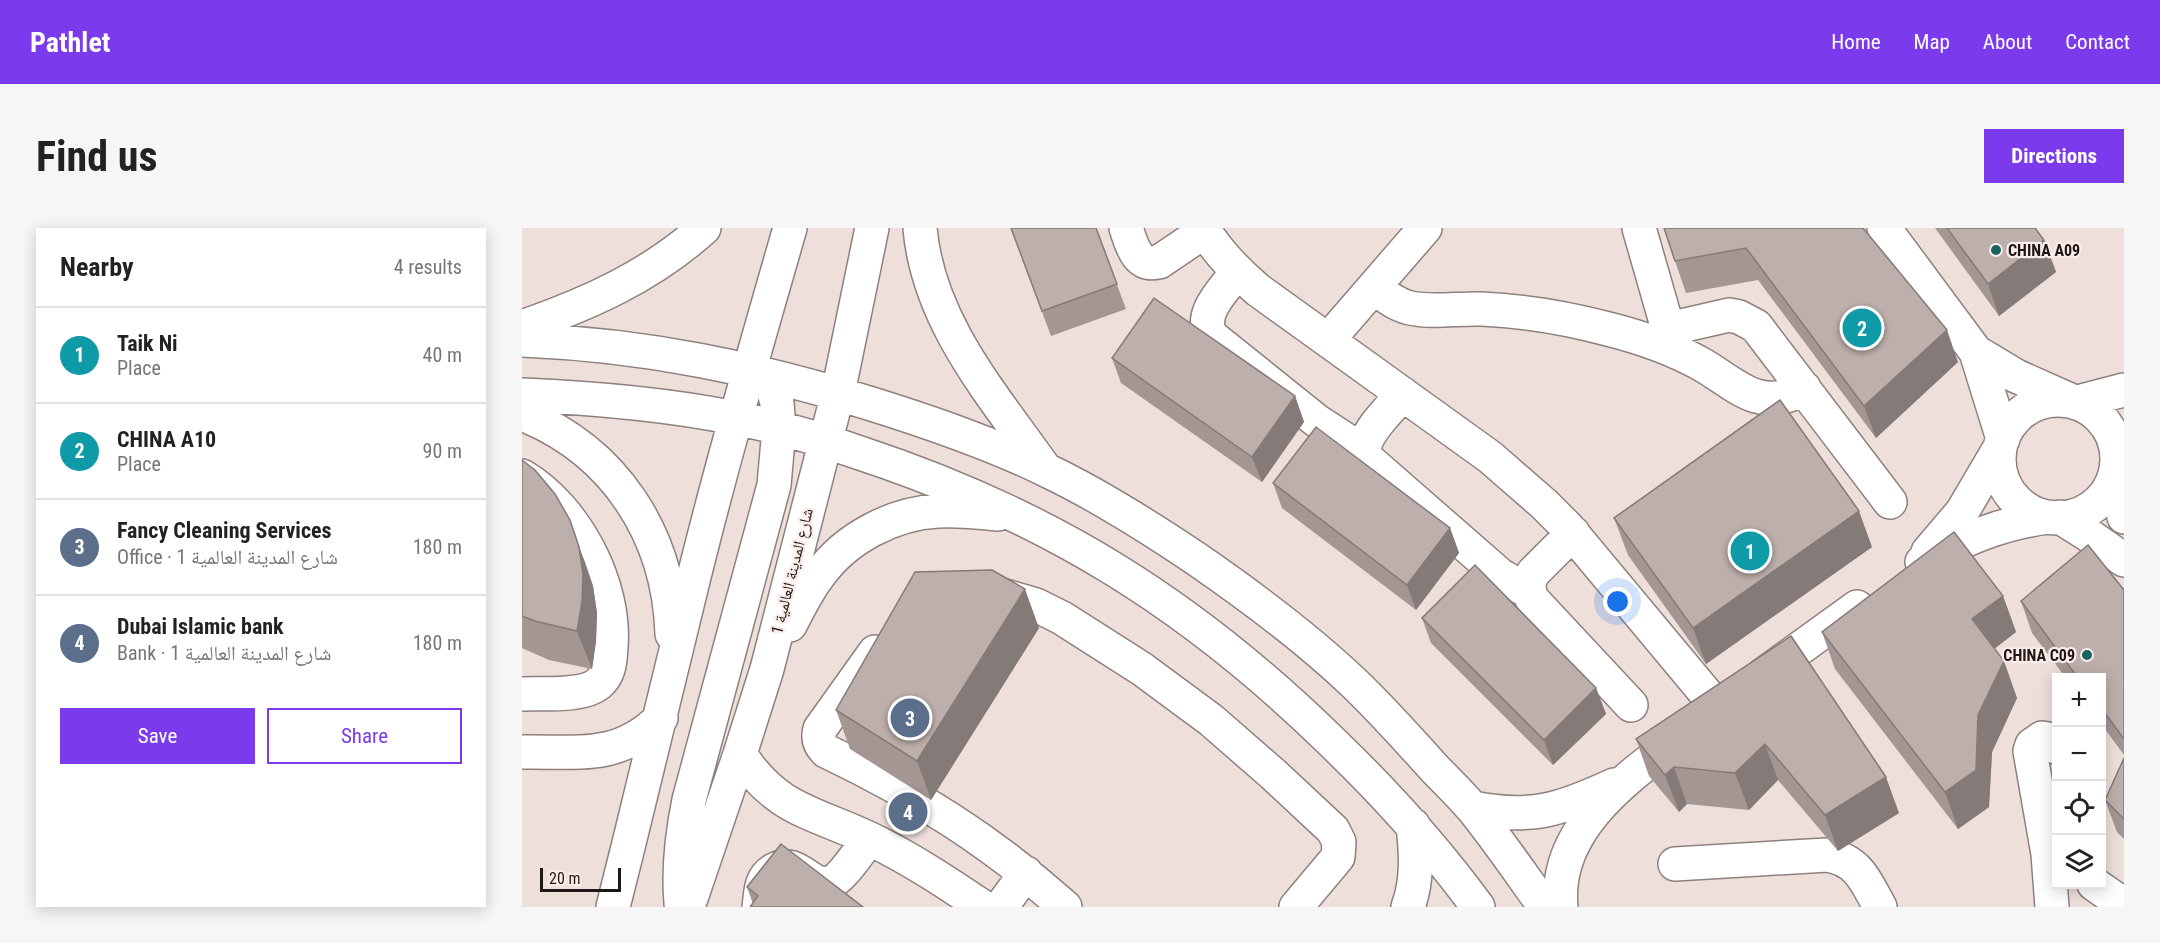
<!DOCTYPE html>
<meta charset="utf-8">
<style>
:root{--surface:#fff;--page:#f6f6f6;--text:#222;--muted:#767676;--line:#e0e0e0;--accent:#7c3aed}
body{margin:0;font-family:"Roboto Condensed","Noto Naskh Arabic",sans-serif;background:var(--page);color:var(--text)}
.controls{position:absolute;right:18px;bottom:18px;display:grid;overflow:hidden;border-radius:0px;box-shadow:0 3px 15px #0003}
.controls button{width:54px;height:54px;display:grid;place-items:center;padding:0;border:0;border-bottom:2px solid var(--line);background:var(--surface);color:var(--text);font:30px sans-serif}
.scale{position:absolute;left:18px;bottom:15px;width:81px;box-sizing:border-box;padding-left:6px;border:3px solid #1d1817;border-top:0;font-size:16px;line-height:21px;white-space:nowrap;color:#1d1817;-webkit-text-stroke:4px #fbece8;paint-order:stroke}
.you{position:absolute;left:1096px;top:374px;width:21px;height:21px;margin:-15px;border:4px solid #fff;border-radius:50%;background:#1a73e8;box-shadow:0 0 0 9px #1a73e833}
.badge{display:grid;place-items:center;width:39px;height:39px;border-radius:50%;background:var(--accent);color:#fff;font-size:20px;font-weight:700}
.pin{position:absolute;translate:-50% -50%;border:3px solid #fff;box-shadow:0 2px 6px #0006}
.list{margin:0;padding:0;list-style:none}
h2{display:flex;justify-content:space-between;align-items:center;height:78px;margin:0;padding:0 24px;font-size:26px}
h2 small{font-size:20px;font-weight:400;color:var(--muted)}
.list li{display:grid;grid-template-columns:39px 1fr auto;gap:18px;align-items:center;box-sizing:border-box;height:96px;padding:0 24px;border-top:2px solid var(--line)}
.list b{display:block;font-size:22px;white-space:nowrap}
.list p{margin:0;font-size:20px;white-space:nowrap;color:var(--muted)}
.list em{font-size:20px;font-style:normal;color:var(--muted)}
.actions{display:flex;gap:12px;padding:18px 24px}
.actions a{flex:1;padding:14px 0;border:2px solid var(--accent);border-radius:0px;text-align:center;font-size:21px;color:var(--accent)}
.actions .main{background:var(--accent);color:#fff}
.icon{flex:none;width:33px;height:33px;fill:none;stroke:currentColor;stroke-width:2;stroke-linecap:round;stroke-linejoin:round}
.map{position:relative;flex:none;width:1602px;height:679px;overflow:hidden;border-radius:0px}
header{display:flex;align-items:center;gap:36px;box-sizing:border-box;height:84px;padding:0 30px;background:var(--accent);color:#fff}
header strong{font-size:28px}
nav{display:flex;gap:33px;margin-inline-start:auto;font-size:21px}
.intro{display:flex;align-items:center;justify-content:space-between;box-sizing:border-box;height:144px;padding:0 36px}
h1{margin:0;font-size:42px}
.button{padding:15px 27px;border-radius:0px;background:var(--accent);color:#fff;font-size:21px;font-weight:700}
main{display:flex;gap:36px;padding:0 36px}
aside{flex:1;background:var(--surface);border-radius:0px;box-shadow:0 3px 15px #0003}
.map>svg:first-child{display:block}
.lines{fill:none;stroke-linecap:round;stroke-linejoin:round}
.minor-casing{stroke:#8e817d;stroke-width:36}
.minor{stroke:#fff;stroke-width:33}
.wall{fill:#a39693}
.shaded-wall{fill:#847a78}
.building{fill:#bdafab;stroke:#847a78;stroke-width:1.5}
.poi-dot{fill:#17635d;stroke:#fbece8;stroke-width:2}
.labels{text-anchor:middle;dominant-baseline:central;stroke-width:4.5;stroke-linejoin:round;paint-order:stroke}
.poi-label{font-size:16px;font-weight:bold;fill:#1d1817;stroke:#fbece8;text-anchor:start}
.street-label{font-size:16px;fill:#1d1817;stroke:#fbece8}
</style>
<header>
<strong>Pathlet</strong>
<nav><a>Home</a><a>Map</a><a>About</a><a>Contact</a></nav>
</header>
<div class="intro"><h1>Find us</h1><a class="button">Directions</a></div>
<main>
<aside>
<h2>Nearby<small>4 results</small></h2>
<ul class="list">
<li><span class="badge" style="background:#0f9aa8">1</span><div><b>Taik Ni</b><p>Place</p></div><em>40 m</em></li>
<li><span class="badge" style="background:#0f9aa8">2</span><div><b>CHINA A10</b><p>Place</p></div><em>90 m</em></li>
<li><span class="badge" style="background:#5c6f8a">3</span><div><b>Fancy Cleaning Services</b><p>Office · شارع المدينة العالمية 1</p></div><em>180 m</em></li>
<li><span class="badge" style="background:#5c6f8a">4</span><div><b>Dubai Islamic bank</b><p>Bank · شارع المدينة العالمية 1</p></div><em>180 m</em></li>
</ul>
<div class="actions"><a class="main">Save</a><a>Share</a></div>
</aside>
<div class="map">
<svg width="1602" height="679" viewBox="0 0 1602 679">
<rect width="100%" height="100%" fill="#eedfdb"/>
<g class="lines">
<g class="minor-casing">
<path id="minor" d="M398 0C406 94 471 167 523 241
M604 0C610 17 614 39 637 34L683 3
M681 0C695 24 715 44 736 62L968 229 1022 276 1046 300 1196 480
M1117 0 1152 122
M1362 0 1454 124 1481 211
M715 44C702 62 676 85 689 108L795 193 841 223
M853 59C863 68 874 77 888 80 911 85 937 80 960 81 1003 83 1045 90 1086 101 1118 109 1150 120 1179 136 1197 146 1215 162 1234 168 1251 173 1267 169 1282 160
M0 99C66 76 129 48 182 0
M1146 101 1207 87 1217 89 1234 98 1368 274
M0 112C125 117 233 140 353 177 410 195 469 215 524 242 577 267 627 299 676 332 731 370 785 410 834 457 861 483 887 512 913 541 926 554 939 567 951 581 976 612 999 646 1023 679
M806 112 903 0
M1454 124 1494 148 1548 172
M881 166C868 181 837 209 843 229L978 347 1007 364
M0 167C71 170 143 176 213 190 255 198 298 211 338 225 526 287 669 376 810 514 863 565 912 619 956 679
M1477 231a59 59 0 1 1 118 0a59 59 0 1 1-118 0Z
M1556 174 1602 162
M0 186C93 223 147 307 150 406
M1594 243 1602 289
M0 248C54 280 94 356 89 419 88 433 88 446 76 456 60 469 21 465 0 466
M1538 289 1565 306 1602 332
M1051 305 1011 345C1006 354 1006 361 1010 371L1109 477
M1406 324 1440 284 1477 221
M1400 334C1443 311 1478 295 1527 289
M466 363 514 377 540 390 620 441 689 492 751 546 811 602 817 614 816 629 774 679
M268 397C277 380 286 361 298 346 324 310 372 285 416 283 436 282 456 284 476 286
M353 424 298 501C295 511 298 517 304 523 394 566 469 613 543 679
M1241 447 1335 379
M0 524C56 523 95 533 139 490
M218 526C254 582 291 584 346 610 386 629 424 654 461 679
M951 580C1009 592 1040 581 1092 557
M1153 636 1305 627C1337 632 1344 654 1358 679
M1572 656 1602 677
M159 675C156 640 160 606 167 572L252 257 257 201 255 175 251 160 246 152 227 141
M91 679C117 576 142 473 167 369 197 245 233 122 268 0
M166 679 218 526 245 441 316 165 350 0
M237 679C239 665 238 650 252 642 276 629 287 660 307 655 319 652 339 621 347 611
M479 679 504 645
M886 679C896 652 894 625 891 597
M1039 679C1031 601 1105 550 1159 509
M1530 679 1526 626 1508 523 1510 517 1520 510 1526 511 1534 519"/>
</g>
<use href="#minor" class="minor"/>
</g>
<path class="wall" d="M489 0H574L604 81 529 108Z
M1341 0 1436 134 1354 210 1236 52 1164 65 1153 33Z
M1413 0H1513L1522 12 1534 44 1477 88Z
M590 130 773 168 782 194 740 254 599 155Z
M0 232 62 331 71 358 75 385 74 413 70 441 27 432 0 420Z
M751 255 928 300 937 325 894 382 760 280Z
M1092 290 1350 319 1184 436 1106 327Z
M1602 362V527L1580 497V450H1544L1510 405 1499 373Z
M1481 368 1494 404 1472 421 1495 470 1470 524 1467 579 1436 601 1313 441 1300 404Z
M900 390 1074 460 1084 486 1031 537 909 415Z
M517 400 409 572 328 521 314 482Z
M1269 408 1377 585 1316 623 1256 552 1227 582 1165 576 1157 584 1127 548 1114 511Z
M1602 530V611L1595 604 1583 572Z
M225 659 341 679 231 676Z"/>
<path class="shaded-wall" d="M1522 12 1534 44 1477 88 1466 56Z
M1425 102 1436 134 1354 210 1342 178Z
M773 168 782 194 740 254 730 229Z
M1337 283 1350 319 1184 436 1171 400Z
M48 292 71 358 75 385 74 413 70 441 55 403Z
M928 300 937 325 894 382 885 357Z
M503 361 517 400 409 572 395 533Z
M1481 368 1494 404 1463 428 1450 391Z
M1482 433 1495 470 1470 524 1467 579 1436 601 1423 564 1456 487Z
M1074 460 1084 486 1031 537 1022 512Z
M1243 516 1256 552 1227 582 1213 545Z
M1152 539 1165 576 1157 584 1143 547Z
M1364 549 1377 585 1316 623 1303 587Z"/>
<path class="building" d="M489 0H574L595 56 520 83Z
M1142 0H1341L1425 102 1342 178 1224 20 1153 33Z
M1425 0H1513L1522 12 1466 56Z
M632 70 773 168 730 229 590 130Z
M1258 172 1337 283 1171 400 1092 290Z
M794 199 928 300 885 357 751 255Z
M0 232 13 242 33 266 48 292 57 319 61 347 60 374 55 403 13 393 0 388Z
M1432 304 1481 368 1450 391 1482 433 1456 487 1454 542 1423 564 1300 404Z
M1566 317 1602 362V511L1580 481V450H1556L1499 373Z
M953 337 1074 460 1022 512 900 390Z
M470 342 503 361 395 533 314 482 393 344Z
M1269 408 1364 549 1303 587 1243 516 1213 545 1152 539 1143 547 1114 511Z
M1602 530V591L1583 572Z
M259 616 341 679H228L236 668 225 659Z"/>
<g class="poi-dot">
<circle cx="1474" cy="22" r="6"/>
<circle cx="1565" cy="427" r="6"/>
</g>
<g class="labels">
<g class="poi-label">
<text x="1486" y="22">CHINA A09</text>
<text x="1553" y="427" text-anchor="end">CHINA C09</text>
</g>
<g class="street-label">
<text transform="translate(270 343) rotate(-76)">شارع المدينة العالمية 1</text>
</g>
</g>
</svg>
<div class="controls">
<button>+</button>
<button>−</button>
<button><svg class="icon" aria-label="locate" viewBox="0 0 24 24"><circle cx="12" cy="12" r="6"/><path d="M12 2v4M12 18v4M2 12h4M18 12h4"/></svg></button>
<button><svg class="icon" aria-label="layers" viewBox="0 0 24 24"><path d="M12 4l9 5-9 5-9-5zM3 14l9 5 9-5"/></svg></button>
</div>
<div class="scale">20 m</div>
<div class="you"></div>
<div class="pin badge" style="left:1228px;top:323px;background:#0f9aa8">1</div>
<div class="pin badge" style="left:1340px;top:100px;background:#0f9aa8">2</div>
<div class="pin badge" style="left:388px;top:490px;background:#5c6f8a">3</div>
<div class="pin badge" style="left:386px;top:584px;background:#5c6f8a">4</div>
</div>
</main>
